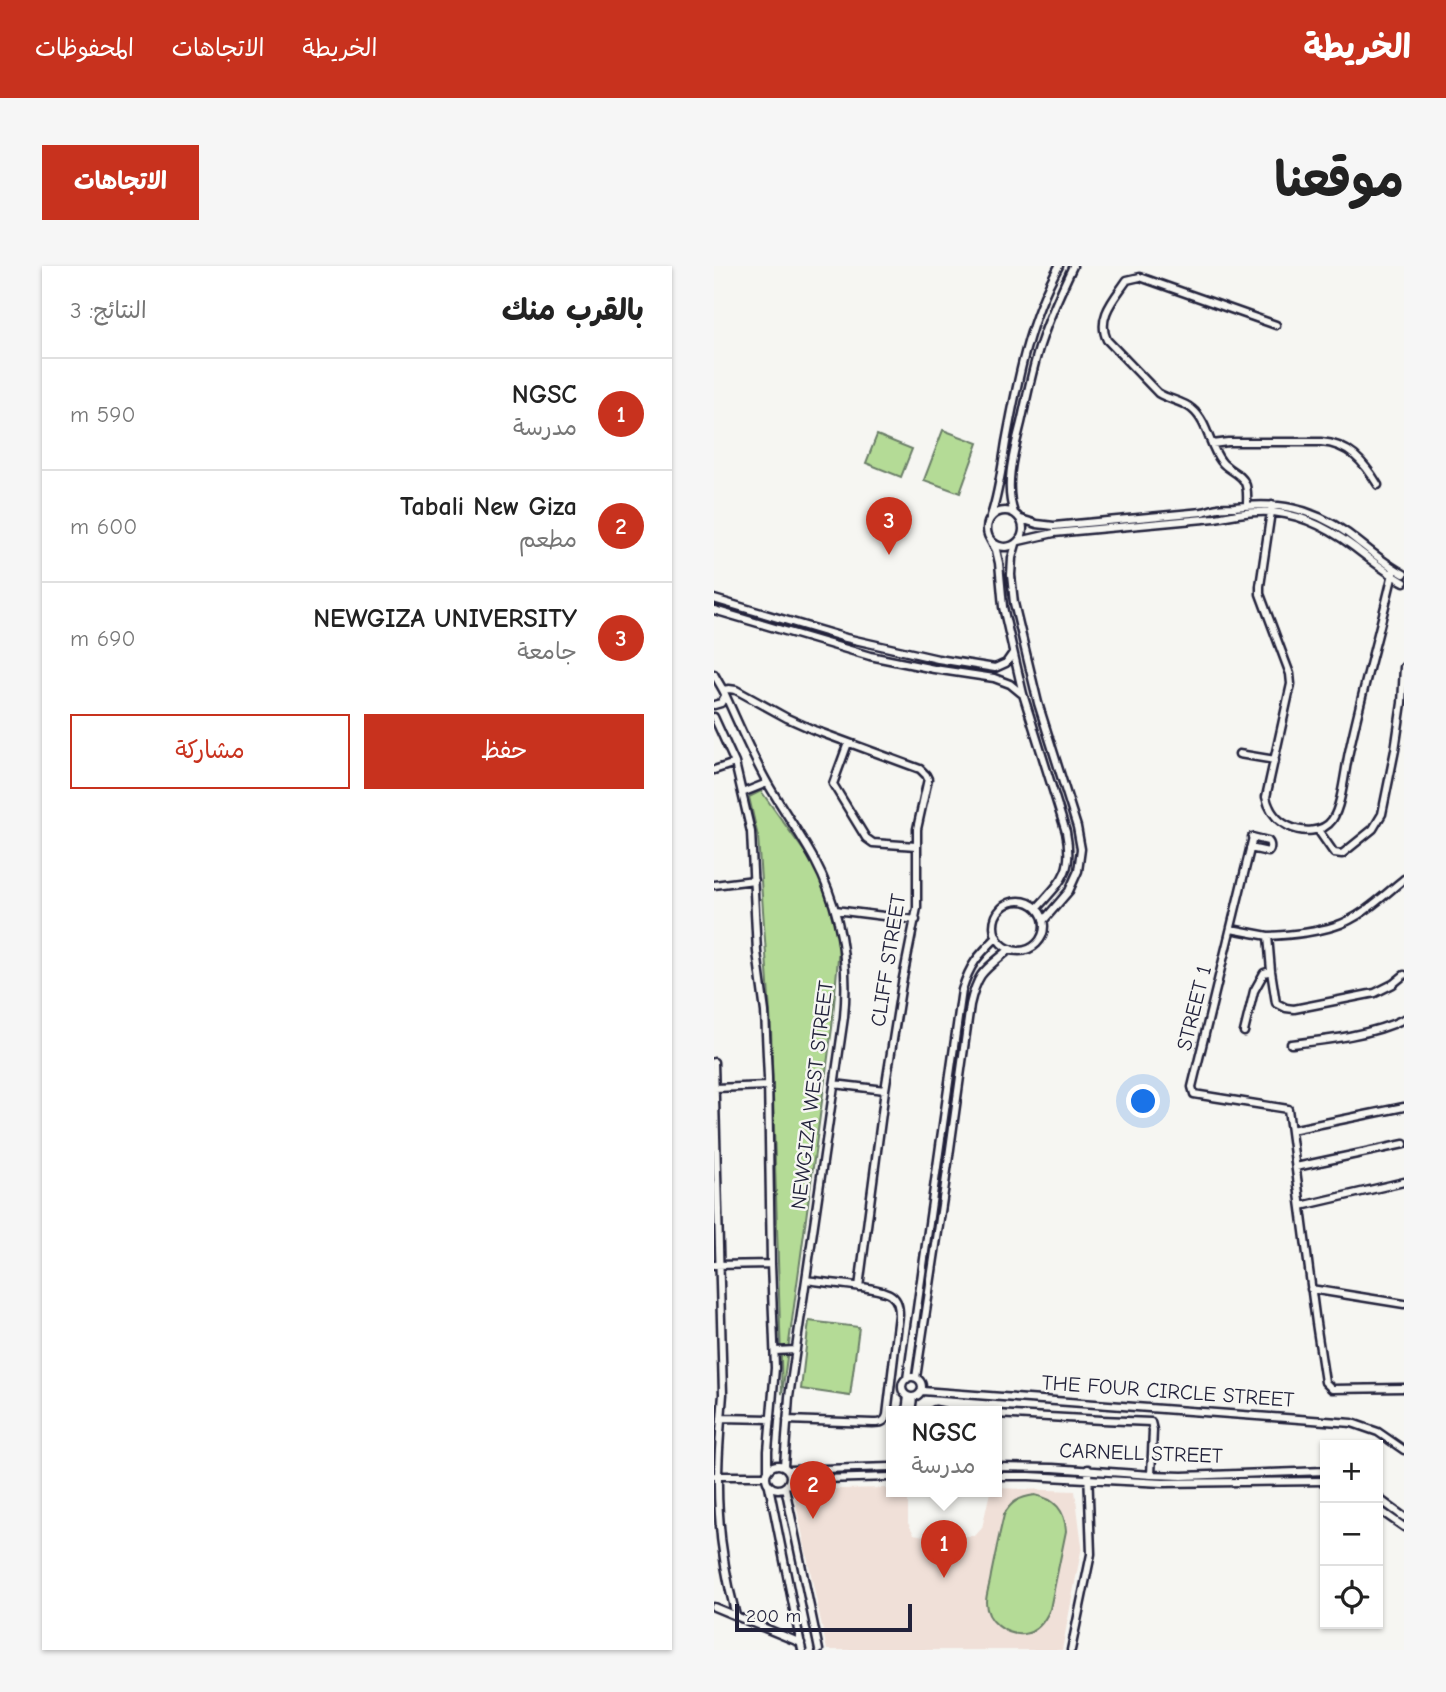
<!DOCTYPE html>
<html lang="ar">
<meta charset="utf-8">
<style>
:root{--surface:#fff;--page:#f6f6f6;--text:#222;--muted:#767676;--line:#e0e0e0;--accent:#c8321e}
body{margin:0;font-family:"Comic Neue","Playpen Sans Arabic",sans-serif;background:var(--page);color:var(--text);direction:rtl}
.controls{position:absolute;right:21px;bottom:21px;display:grid;overflow:hidden;border-radius:0px;box-shadow:0 2px 5px #0004}
.controls button{width:63px;height:63px;display:grid;place-items:center;padding:0;border:0;border-bottom:2px solid var(--line);background:var(--surface);color:var(--text);font:35px sans-serif}
.scale{position:absolute;left:21px;bottom:18px;width:177px;box-sizing:border-box;padding-left:7px;border:4px solid #22223b;border-top:0;font-size:19px;line-height:24px;white-space:nowrap;color:#22223b;-webkit-text-stroke:5px #f6f6f2;paint-order:stroke}
.you{position:absolute;left:430px;top:836px;width:24px;height:24px;margin:-18px;border:5px solid #fff;border-radius:50%;background:#1a73e8;box-shadow:0 0 0 10px #1a73e833}
.badge{display:grid;place-items:center;width:46px;height:46px;border-radius:50%;background:var(--accent);color:#fff;font-size:23px;font-weight:700}
.pin{position:absolute;translate:-50% -58px;filter:drop-shadow(0 2px 4px #0008)}
.pin::after{content:'';position:absolute;top:37px;width:24px;height:21px;background:inherit;clip-path:polygon(0 0,100% 0,50% 100%)}
.popup{position:absolute;left:172px;top:1140px;width:116px;height:91px;box-sizing:border-box;display:grid;place-content:center;border-radius:0px;background:var(--surface);filter:drop-shadow(0 2px 5px #0005);font-size:23px;white-space:nowrap;color:var(--muted)}
.popup b{font-size:26px;color:var(--text)}
.popup::after{content:'';position:absolute;left:50%;top:100%;margin-left:-14px;border:14px solid transparent;border-top-color:var(--surface)}
.list{margin:0;padding:0;list-style:none}
h2{display:flex;justify-content:space-between;align-items:center;height:91px;margin:0;padding:0 28px;font-size:30px}
h2 small{font-size:23px;font-weight:400;color:var(--muted)}
.list li{display:grid;grid-template-columns:46px 1fr auto;gap:21px;align-items:center;box-sizing:border-box;height:112px;padding:0 28px;border-top:2px solid var(--line)}
.list b{display:block;font-size:26px;white-space:nowrap}
.list p{margin:0;font-size:23px;white-space:nowrap;color:var(--muted)}
.list em{font-size:23px;font-style:normal;color:var(--muted)}
.actions{display:flex;gap:14px;padding:21px 28px}
.actions a{flex:1;padding:16px 0;border:2px solid var(--accent);border-radius:0px;text-align:center;font-size:24px;color:var(--accent)}
.actions .main{background:var(--accent);color:#fff}
.icon{flex:none;width:38px;height:38px;fill:none;stroke:currentColor;stroke-width:2;stroke-linecap:round;stroke-linejoin:round}
.map{position:relative;flex:none;width:690px;height:1384px;overflow:hidden;direction:ltr;border-radius:0px}
header{display:flex;align-items:center;gap:42px;box-sizing:border-box;height:98px;padding:0 35px;background:var(--accent);color:#fff}
header strong{font-size:33px}
nav{display:flex;gap:38px;margin-inline-start:auto;font-size:24px}
.intro{display:flex;align-items:center;justify-content:space-between;box-sizing:border-box;height:168px;padding:0 42px}
h1{margin:0;font-size:49px}
.button{padding:18px 32px;border-radius:0px;background:var(--accent);color:#fff;font-size:24px;font-weight:700}
main{display:flex;gap:42px;padding:0 42px}
aside{flex:1;background:var(--surface);border-radius:0px;box-shadow:0 2px 5px #0004}
.map>svg:first-child{display:block}
.built{fill:#f0e0d8}
.green{fill:#b4db96;stroke:#6b7e68;stroke-width:2}
.lines{fill:none;stroke-linecap:round;stroke-linejoin:round}
.minor-casing{stroke:#22223b;stroke-width:11}
.minor{stroke:#f6f6f2;stroke-width:6}
.labels{text-anchor:middle;dominant-baseline:central;stroke-width:5;stroke-linejoin:round;paint-order:stroke}
.street-label{font-size:21px;fill:#22223b;stroke:#f6f6f2}
</style>
<header>
<strong>الخريطة</strong>
<nav><a>الخريطة</a><a>الاتجاهات</a><a>المحفوظات</a></nav>
</header>
<div class="intro"><h1>موقعنا</h1><a class="button">الاتجاهات</a></div>
<main>
<div class="map">
<svg width="690" height="1384" viewBox="0 0 690 1384">
<rect width="100%" height="100%" fill="#f6f6f2"/>
<filter id="ink" filterUnits="userSpaceOnUse"><feTurbulence type="fractalNoise" baseFrequency=".0143" numOctaves="2"/><feDisplacementMap in="SourceGraphic" scale="14" xChannelSelector="R" yChannelSelector="G"/><feConvolveMatrix kernelMatrix="1 2 1 2 8 2 1 2 1" color-interpolation-filters="sRGB"/></filter>
<g filter="url(#ink)">
<path class="built" d="M171 1222 179 1228 186 1231 194 1227V1257L200 1268 210 1270H261L268 1262 276 1226H282L283 1222 361 1225 368 1280 348 1384H113L79 1224Z"/>
<path class="green" d="M229 164 264 177 246 227 210 214Z
M163 169 198 183 187 211 152 197Z
M47 525 115 620 125 680 118 762 68 1128 57 762 44 571 35 531Z
M95 1055 145 1061 136 1130 87 1123Z
M321 1229C341 1233 351 1244 352 1265L336 1343C331 1355 324 1366 310 1368 292 1370 272 1355 272 1336 272 1328 276 1318 277 1309 281 1289 285 1269 290 1249 296 1236 306 1231 321 1229Z"/>
<g class="lines">
<g class="minor-casing">
<path id="minor" d="M498 178 514 176H607C635 178 650 196 664 219
M533 238C533 232 534 223 531 217 527 207 513 204 507 195 495 180 494 156 478 143 469 135 455 134 444 127L393 74C382 51 401 32 413 14L426 11 562 59
M558 239 546 320V328L576 408 577 418 552 531C555 544 562 554 574 560 588 567 609 567 618 554 628 540 631 503 635 486 648 425 666 364 680 303
M273 263a18 18 0 1 1 36 0a18 18 0 1 1-36 0Z
M300 247C290 219 300 185 307 157 313 131 318 104 326 79 335 52 347 25 359 0
M277 250C285 226 288 201 292 176 303 117 315 52 345 0
M307 253 323 258 340 260 488 246C494 245 498 243 504 242 509 241 514 241 520 241 564 236 596 241 633 267 652 281 669 297 690 308
M276 273 282 284 285 297 289 341 309 428 352 566C360 606 348 614 323 642
M305 275 340 267 501 252C515 250 529 246 544 246 580 244 613 261 640 281 657 294 672 306 690 316
M302 278 298 292 297 309 300 337 324 437 363 561 367 583 364 605 355 625 330 654
M0 333 132 372 224 393 281 402 292 397 299 387
M0 344 156 390 220 403 280 412 296 418 307 427
M0 408C3 414 7 420 10 426 24 457 37 488 54 518 69 544 87 569 101 595 127 644 135 697 130 751L75 1131 70 1200
M9 424 15 423 22 424 73 452 100 464 206 503 212 509 214 513 203 563V642L188 717 171 824 145 1021
M0 439 7 437 11 430
M0 451 21 497 37 566 43 686 51 746 54 812 57 998 61 1102 54 1185V1204
M134 477 119 518 152 572 159 577 202 580
M525 488 561 494
M0 504 21 497
M28 527 53 517
M604 564 620 587 628 588 659 563 668 548 681 484 688 437 690 401
M539 571 478 821 480 828 486 829 574 843 602 1057 611 1116 618 1123 690 1122
M536 582 554 586C557 583 557 578 554 575L538 571
M690 613C669 630 647 652 621 660 599 667 576 669 554 670L557 705 562 737 572 742 580 743 661 727 679 718 690 709
M0 619 40 614
M280 660a25 25 0 1 1 50 0a25 25 0 1 1-50 0Z
M121 644 202 654
M517 663 554 670
M530 766 540 725 550 707 557 705
M577 778C612 774 659 769 690 753
M0 796 9 1128C6 1168 2 1208 5 1248 7 1282 13 1316 22 1350
M120 818 171 824
M0 822 54 820
M577 864 690 841
M582 901 690 878
M587 940 690 916
M0 999 57 998
M597 1023 690 1038
M61 1085 82 1084
M188 1121a10 10 0 1 1 20 0a10 10 0 1 1-20 0Z
M202 1112 230 926 256 739C264 705 270 705 296 683
M193 1113 248 724C256 698 264 690 283 671
M208 1125 638 1157 664 1166 690 1184
M192 1146 194 1130
M197 1146 199 1132
M217 1146 221 1144 231 1146
M282 1148 388 1154 437 1156 439 1164 437 1209
M7 1152 57 1153
M73 1154 159 1157C166 1157 171 1157 173 1149L185 1049C185 1041 184 1034 177 1029 166 1020 109 1017 92 1014
M52 1211a12 12 0 1 1 24 0a12 12 0 1 1-24 0Z
M282 1201 339 1202 437 1209 468 1210 611 1205
M75 1204 177 1201
M1 1210H52
M282 1210H315L449 1217 611 1215
M76 1214 177 1211
M55 1220 88 1384
M71 1221 105 1384
M664 1232 690 1251
M664 1243 690 1261
M0 1341 87 1377
M357 1384 377 1288 374 1203"/>
</g>
<use href="#minor" class="minor"/>
</g>
</g>
<g class="labels">
<g class="street-label">
<text transform="translate(174 694) rotate(-81)">CLIFF STREET</text>
<text transform="translate(480 742) rotate(-76)">STREET 1</text>
<text transform="translate(98 829) rotate(-83)">NEWGIZA WEST STREET</text>
<text transform="translate(454 1125) rotate(4)">THE FOUR CIRCLE STREET</text>
<text transform="translate(427 1187) rotate(2)">CARNELL STREET</text>
</g>
</g>
</svg>
<div class="controls">
<button>+</button>
<button>−</button>
<button><svg class="icon" aria-label="locate" viewBox="0 0 24 24"><circle cx="12" cy="12" r="6"/><path d="M12 2v4M12 18v4M2 12h4M18 12h4"/></svg></button>
</div>
<div class="scale">200 m</div>
<div class="you"></div>
<div class="pin badge" style="left:230px;top:1312px">1</div>
<div class="popup"><b>NGSC</b>مدرسة</div>
<div class="pin badge" style="left:99px;top:1253px">2</div>
<div class="pin badge" style="left:175px;top:289px">3</div>
</div>
<aside>
<h2>بالقرب منك<small>النتائج: 3</small></h2>
<ul class="list">
<li><span class="badge">1</span><div><b>NGSC</b><p>مدرسة</p></div><em>590 m</em></li>
<li><span class="badge">2</span><div><b>Tabali New Giza</b><p>مطعم</p></div><em>600 m</em></li>
<li><span class="badge">3</span><div><b>NEWGIZA UNIVERSITY</b><p>جامعة</p></div><em>690 m</em></li>
</ul>
<div class="actions"><a class="main">حفظ</a><a>مشاركة</a></div>
</aside>
</main>
